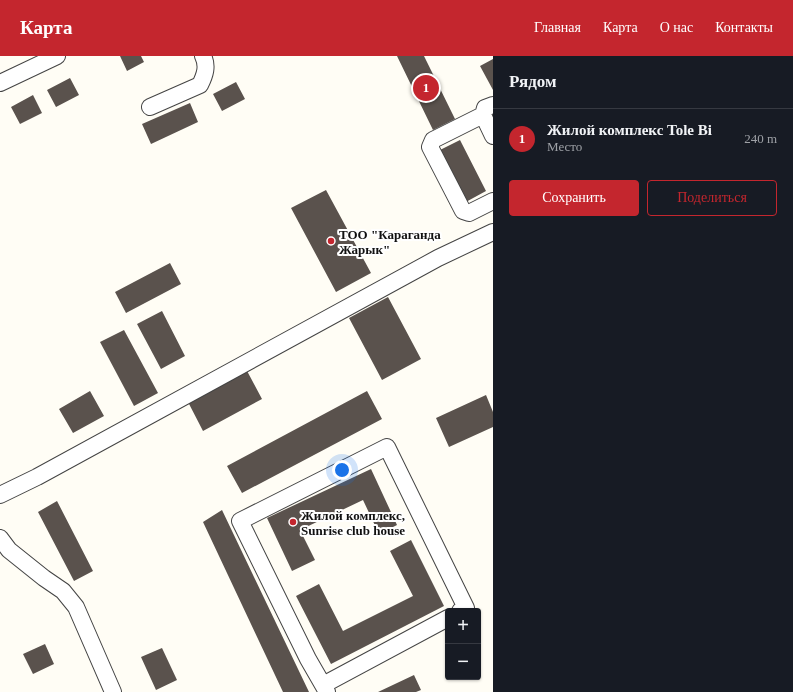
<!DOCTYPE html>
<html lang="ru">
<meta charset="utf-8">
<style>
:root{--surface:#171b24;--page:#242831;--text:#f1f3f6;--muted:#9ea1a6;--line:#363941;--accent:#c4262e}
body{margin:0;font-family:"Times New Roman",serif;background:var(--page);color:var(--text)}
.controls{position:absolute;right:12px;bottom:12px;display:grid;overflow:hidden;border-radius:4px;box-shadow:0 1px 3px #0004}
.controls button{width:36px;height:36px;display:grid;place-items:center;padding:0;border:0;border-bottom:1px solid var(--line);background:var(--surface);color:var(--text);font:20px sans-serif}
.you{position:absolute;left:342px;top:414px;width:14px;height:14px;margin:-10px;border:3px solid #fff;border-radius:50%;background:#1a73e8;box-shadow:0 0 0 6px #1a73e833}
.badge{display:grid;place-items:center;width:26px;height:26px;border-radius:50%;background:var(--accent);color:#fff;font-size:13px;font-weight:700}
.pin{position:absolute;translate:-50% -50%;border:2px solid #fff;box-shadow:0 1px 4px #0006}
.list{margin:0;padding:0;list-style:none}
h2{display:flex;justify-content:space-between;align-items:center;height:52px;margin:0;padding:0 16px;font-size:17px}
h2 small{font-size:13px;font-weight:400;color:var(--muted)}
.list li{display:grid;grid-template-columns:26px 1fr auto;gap:12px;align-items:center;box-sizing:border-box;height:60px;padding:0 16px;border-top:1px solid var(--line)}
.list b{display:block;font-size:15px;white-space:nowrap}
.list p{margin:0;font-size:13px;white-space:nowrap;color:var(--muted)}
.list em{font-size:13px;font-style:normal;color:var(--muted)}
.actions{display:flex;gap:8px;padding:12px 16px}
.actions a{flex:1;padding:9px 0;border:1px solid var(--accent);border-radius:4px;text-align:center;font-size:14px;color:var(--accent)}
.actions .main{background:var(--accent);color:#fff}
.map{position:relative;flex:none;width:493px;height:636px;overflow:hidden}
header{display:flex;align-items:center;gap:24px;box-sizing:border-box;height:56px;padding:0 20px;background:var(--accent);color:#fff}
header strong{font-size:19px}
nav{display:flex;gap:22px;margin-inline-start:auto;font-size:14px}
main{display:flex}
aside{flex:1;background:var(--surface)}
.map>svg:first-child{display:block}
.building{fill:#5a524d}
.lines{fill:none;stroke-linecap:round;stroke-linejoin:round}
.minor-casing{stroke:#444;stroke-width:18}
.minor{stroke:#fff;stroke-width:16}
.poi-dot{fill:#c4262e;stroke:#fff;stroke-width:1.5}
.labels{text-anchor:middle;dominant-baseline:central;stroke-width:4;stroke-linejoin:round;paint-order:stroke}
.poi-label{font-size:13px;font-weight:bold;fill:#111;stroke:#fff;text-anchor:start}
</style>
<header>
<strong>Карта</strong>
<nav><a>Главная</a><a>Карта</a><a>О нас</a><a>Контакты</a></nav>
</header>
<main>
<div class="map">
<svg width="493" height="636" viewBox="0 0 493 636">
<rect width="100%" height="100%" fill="#fffdf5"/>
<path class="building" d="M120 0H141L144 6 127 15Z
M397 0H424L455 63 433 74Z
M493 3V34L480 10Z
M70 22 79 39 56 51 47 34Z
M236 26 245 43 222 55 213 38Z
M33 39 42 57 20 68 11 51Z
M190 47 198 66 151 88 142 68Z
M460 84 486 135 464 147 438 95Z
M326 134 371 217 336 236 291 152Z
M170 207 181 228 126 257 115 236Z
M388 241 421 303 382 324 349 262Z
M162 255 185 300 161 313 137 268Z
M124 274 158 337 134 350 100 286Z
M246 313 262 343 203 375 187 344Z
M90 335 104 360 73 377 59 353Z
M367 335 382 363 242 437 227 410Z
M486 339 493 356V371L449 391 436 362Z
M371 413 397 469 379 478 363 444 300 474 315 504 292 515 267 462Z
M57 445 93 515 74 525 38 456Z
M222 454 309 636H283L203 466Z
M411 484 444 550 331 608 296 540 319 528 343 575 413 540 390 495Z
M45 588 54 608 33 618 23 598Z
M162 592 177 624 156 634 141 601Z
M414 619 421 634 416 636H378Z"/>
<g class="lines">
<g class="minor-casing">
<path id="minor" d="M0 27 57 0
M493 49 485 52 483 59 493 80
M150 51 200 29C205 19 208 10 203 0
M483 59 433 84 430 91 463 155 469 157 493 145
M0 439 37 421 438 202 493 176
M0 482 9 494 44 522 63 535 76 551 113 636
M323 629 448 562
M327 636 308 603 240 465 387 391 466 552 460 555"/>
</g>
<use href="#minor" class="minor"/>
</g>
<g class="poi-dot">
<circle cx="331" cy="185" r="4"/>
<circle cx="293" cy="466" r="4"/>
</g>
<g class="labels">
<g class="poi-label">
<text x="339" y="178">ТОО "Караганда<tspan x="339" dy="15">Жарык"</tspan></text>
<text x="301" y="459">Жилой комплекс,<tspan x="301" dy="15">Sunrise club house</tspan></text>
</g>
</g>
</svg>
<div class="controls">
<button>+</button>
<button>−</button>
</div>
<div class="you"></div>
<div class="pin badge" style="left:426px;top:32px">1</div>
</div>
<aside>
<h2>Рядом<small></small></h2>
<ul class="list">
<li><span class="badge">1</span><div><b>Жилой комплекс Tole Bi</b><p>Место</p></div><em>240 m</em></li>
</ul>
<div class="actions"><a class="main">Сохранить</a><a>Поделиться</a></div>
</aside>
</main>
